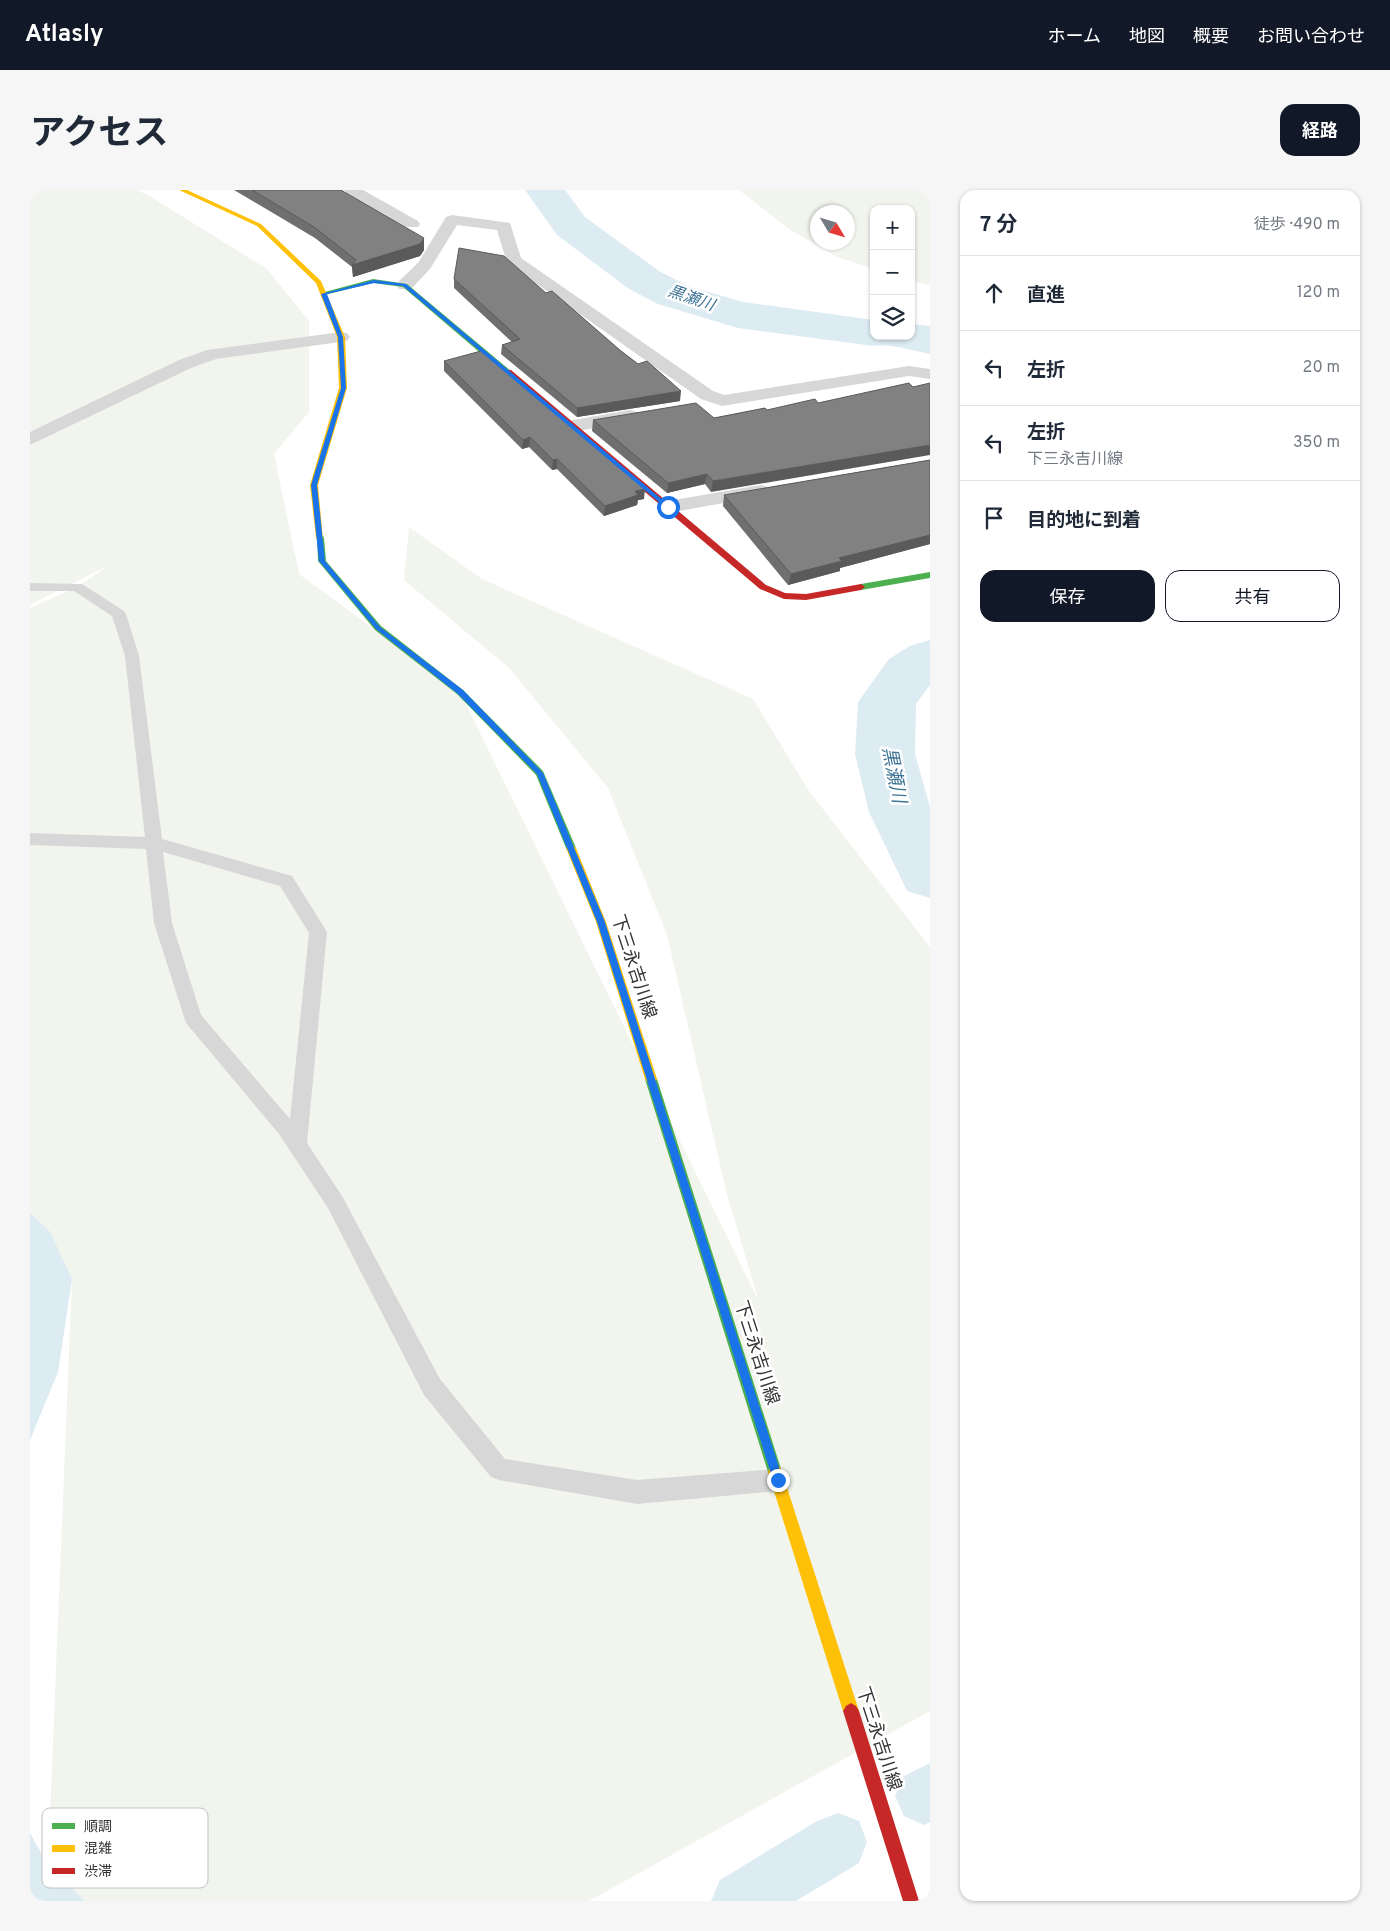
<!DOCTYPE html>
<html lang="ja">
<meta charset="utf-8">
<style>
:root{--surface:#fff;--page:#f6f6f7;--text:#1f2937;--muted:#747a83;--line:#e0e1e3;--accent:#111827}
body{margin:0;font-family:Overpass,"Noto Sans JP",sans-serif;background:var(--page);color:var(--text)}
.controls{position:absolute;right:15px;top:15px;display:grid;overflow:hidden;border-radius:10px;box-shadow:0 1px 4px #0004}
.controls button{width:45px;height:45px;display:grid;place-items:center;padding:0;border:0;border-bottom:1px solid var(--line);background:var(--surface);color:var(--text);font:25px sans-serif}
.compass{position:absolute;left:780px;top:15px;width:45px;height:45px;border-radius:50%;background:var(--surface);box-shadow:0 1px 4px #0004;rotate:128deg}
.stop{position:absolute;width:15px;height:15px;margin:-11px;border:4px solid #1a73e8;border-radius:50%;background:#fff}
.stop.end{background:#1a73e8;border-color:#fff;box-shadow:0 1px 5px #0008}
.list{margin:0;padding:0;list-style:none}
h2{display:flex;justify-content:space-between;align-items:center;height:65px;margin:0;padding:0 20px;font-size:21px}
h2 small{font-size:16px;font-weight:400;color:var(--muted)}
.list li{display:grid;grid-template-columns:32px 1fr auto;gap:15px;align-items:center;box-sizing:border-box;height:75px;padding:0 20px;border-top:1px solid var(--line)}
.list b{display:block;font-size:19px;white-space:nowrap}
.list p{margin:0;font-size:16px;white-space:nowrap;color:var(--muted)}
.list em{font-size:16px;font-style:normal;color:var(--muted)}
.actions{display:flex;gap:10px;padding:15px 20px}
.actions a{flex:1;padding:11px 0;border:1px solid var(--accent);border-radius:15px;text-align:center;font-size:18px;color:var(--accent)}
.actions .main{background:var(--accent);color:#fff}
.icon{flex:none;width:28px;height:28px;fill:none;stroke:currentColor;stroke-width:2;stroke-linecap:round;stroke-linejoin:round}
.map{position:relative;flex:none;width:900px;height:1711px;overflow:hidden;border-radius:15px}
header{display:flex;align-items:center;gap:30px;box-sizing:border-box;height:70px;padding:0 25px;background:var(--accent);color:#fff}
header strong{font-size:24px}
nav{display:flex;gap:28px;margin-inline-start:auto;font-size:18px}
.intro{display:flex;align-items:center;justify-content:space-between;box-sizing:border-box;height:120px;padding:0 30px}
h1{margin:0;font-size:35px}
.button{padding:12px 22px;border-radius:15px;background:var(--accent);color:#fff;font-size:18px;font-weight:700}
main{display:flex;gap:30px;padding:0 30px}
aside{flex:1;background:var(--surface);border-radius:15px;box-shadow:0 1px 4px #0004}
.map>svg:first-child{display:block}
.green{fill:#f1f5ed;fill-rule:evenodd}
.water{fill:#ddebf3}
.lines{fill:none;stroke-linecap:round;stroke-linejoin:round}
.canal{fill:#ddebf3;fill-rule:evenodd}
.river{fill:#ddebf3;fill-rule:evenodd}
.lane{fill:#d7d7d7;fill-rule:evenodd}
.street{fill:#d7d7d7;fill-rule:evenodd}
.fast{fill:#4caf50;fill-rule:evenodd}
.slow{fill:#ffc107;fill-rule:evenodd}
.jam{fill:#c62828;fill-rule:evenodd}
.wall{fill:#6f6f6f}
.shaded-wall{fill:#5a5a5a}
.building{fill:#818181;stroke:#5a5a5a}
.route{fill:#1a73e8}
.labels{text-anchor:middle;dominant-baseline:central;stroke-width:5;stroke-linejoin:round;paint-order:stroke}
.far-water-label{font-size:16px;font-style:italic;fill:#3f7597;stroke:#fff}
.street-label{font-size:18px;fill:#333;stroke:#fff}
.water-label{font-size:19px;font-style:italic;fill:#3f7597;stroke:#fff}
.key{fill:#fff;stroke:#c2c2c2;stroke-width:1}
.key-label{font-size:14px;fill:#333}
</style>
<header>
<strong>Atlasly</strong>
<nav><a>ホーム</a><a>地図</a><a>概要</a><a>お問い合わせ</a></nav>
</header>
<div class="intro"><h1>アクセス</h1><a class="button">経路</a></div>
<main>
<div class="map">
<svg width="900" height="1711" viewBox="0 0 900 1711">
<rect width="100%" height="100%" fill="#fff"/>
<path class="green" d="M0 0H106L118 5 237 79 279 131V222L244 264 269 384 430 502 729 1112 696 1001 637 745 578 598 479 478 374 390 379 337 452 389 723 509 779 601 900 757V1521L559 1711H55L18 1675 42 1089 0 1040V418L47 397 79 375 0 415Z
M709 0H900V95L881 91V19H844V79L807 67 759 39ZM818 22V52H788V22Z"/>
<path class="water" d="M0 1023 20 1042 42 1089 28 1182 0 1250Z
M0 1643 18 1675 55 1711H0Z"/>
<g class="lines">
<path class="canal" d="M900 1573V1632L894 1635 874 1626 865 1606 874 1586Z
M808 1623 829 1631 837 1652 829 1673 766 1711H681L690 1690 787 1631Z"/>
<path class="river" d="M495 0H535L555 27 629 81 658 96 713 112 844 130V146H881V134L900 136V164C884 161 857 153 844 156L708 138 628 114 599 99 527 45Z
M900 450V495L886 514 885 564 900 617V708L877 701 839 622 825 564 828 512 859 469 880 456Z"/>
<path class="lane" d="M0 393 52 394 94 421 96 424 109 466 132 649 262 686 294 737 297 742 277 953 312 1006 410 1189 475 1269 607 1290 748 1279 756 1282 759 1290 756 1298 748 1301 607 1314 469 1290 461 1287 394 1205 298 1018 249 944 156 833 124 733 116 659 0 655V643L115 647 95 466 82 426 44 401H0ZM133 662 250 696 279 743 260 929 171 825 142 733Z"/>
<path class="street" d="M314 0H333L388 31 390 34 388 37H376L317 3Z
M422 25 480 33 491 68 683 201 694 205 879 176 900 179V189L879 186 692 216 671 209 477 73 467 40 427 35 400 79 381 99H369L367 95 369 91 388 73 416 27Z
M311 142 317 143 320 147 317 151 186 169 161 178 0 255V242L149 170 177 160Z
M600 220 607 222 609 226 607 230 543 242 536 240 534 236 536 232 543 230Z
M731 295 738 297 741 301 738 305 638 323 631 321 628 317 631 313 638 311Z"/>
<path class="fast" d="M343 89 377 94 482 182 475 184 373 97 343 93 294 105 291 103Z
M287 346H293L294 348 296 371 351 436 433 500 513 581 546 658 545 661H537L536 658 506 585 427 504 345 440 288 371Z
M900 382V388L831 400 827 397 831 394Z
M621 884 625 886 627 889 752 1282 750 1287 745 1289 740 1287 738 1282 615 889 617 886Z"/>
<path class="slow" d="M149 0H157L231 34 291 91 315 147 317 198 288 295 293 350H287L286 348 280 295 309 198 307 147 286 93 227 36Z
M541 654 546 658 576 732 627 889 625 892H617L615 889 566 732 536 658Z
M745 1275 750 1277 752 1282 829 1521 826 1526 821 1529 816 1526 813 1521 738 1282 740 1277Z"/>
<path class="jam" d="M475 180H481L736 395 755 403 776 404 831 394 835 397 831 400 776 410 754 409 730 399 475 184Z
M821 1513 826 1516 829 1521 889 1711H873L813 1521 816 1516Z"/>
</g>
<path class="wall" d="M204 0H311L394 60 390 66 323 87 322 77 285 48Z
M424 89 516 103 608 174 650 211 547 227 471 164 472 155 482 152 424 98Z
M414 171 614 309 608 310 607 315 574 326 527 279 522 280 499 257 492 259 414 181Z
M735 218 681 302 675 294 637 303 562 241 563 230 684 228Z
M900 270V354L810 378V381L758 395 693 316 694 305Z"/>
<path class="shaded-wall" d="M394 48V60L390 66 323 87 322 75Z
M651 201 650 211 547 227V218Z
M500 247 499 257 492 259 493 250Z
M900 255V265L681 302 683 291Z
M527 269V279L522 280 523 270Z
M677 284 675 294 637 303 638 293Z
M615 299 614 309 608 310 607 315 574 326 575 316 605 301Z
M900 345V354L810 378V381L758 395 761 384 809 368Z"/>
<path class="building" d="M222 0H311L394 48 390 54 322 75 326 70 284 37Z
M429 58 474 66 516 103 522 101 591 161 608 174 617 171 651 201 547 218 472 155 490 149 424 89Z
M451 161 615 299 605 301 608 305 575 316 527 269 523 270 500 247 493 250 414 171Z
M879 193 883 197 900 193V255L683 291 677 284 638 293 563 230 666 213 684 228 735 218 737 220 785 209 788 213Z
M900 270V345L809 368 812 371 761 384 694 305Z"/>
<path class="route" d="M344 90 376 94 641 317 636 318 373 96 344 93 297 104 313 147 316 198 287 295 295 371 350 437 433 500 513 583 575 732 753 1290 748 1295 743 1290 567 732 507 584 428 504 346 439 289 371 281 295 311 198 308 147 291 104Z"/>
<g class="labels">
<g class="far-water-label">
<text transform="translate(661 109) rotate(19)">黒瀬川</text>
</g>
<g class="street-label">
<text transform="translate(603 777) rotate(72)">下三永吉川線</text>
<text transform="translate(726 1163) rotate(72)">下三永吉川線</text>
<text transform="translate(848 1549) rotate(72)">下三永吉川線</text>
</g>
<g class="water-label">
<text transform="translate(863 585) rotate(79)">黒瀬川</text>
</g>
</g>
<rect x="12" y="1618" width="166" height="80" rx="8" class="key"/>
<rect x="22" y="1633" width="23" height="6" fill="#4caf50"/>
<rect x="22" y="1655" width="23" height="7" fill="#ffc107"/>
<rect x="22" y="1678" width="23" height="6" fill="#c62828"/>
<g class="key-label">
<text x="54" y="1641">順調</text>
<text x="54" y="1663">混雑</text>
<text x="54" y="1686">渋滞</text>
</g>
</svg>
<div class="controls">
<button>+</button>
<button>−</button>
<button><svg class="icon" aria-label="layers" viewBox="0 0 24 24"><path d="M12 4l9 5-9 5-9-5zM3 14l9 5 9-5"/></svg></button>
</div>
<svg class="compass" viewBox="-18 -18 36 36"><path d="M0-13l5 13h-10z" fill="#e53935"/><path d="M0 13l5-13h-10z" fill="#747a83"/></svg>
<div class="stop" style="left:638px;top:317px"></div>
<div class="stop end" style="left:748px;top:1290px"></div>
</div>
<aside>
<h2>7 分<small>徒歩 · 490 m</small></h2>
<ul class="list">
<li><svg class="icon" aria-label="ahead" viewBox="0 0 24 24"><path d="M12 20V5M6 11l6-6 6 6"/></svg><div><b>直進</b></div><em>120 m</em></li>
<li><svg class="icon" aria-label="left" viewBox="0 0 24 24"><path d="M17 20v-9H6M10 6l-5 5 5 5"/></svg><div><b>左折</b></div><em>20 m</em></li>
<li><svg class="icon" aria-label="left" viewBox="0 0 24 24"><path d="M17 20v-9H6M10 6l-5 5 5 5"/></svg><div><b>左折</b><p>下三永吉川線</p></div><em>350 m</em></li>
<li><svg class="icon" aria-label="arrive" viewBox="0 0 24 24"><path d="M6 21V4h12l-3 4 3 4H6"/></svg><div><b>目的地に到着</b></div></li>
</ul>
<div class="actions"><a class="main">保存</a><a>共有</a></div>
</aside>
</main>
